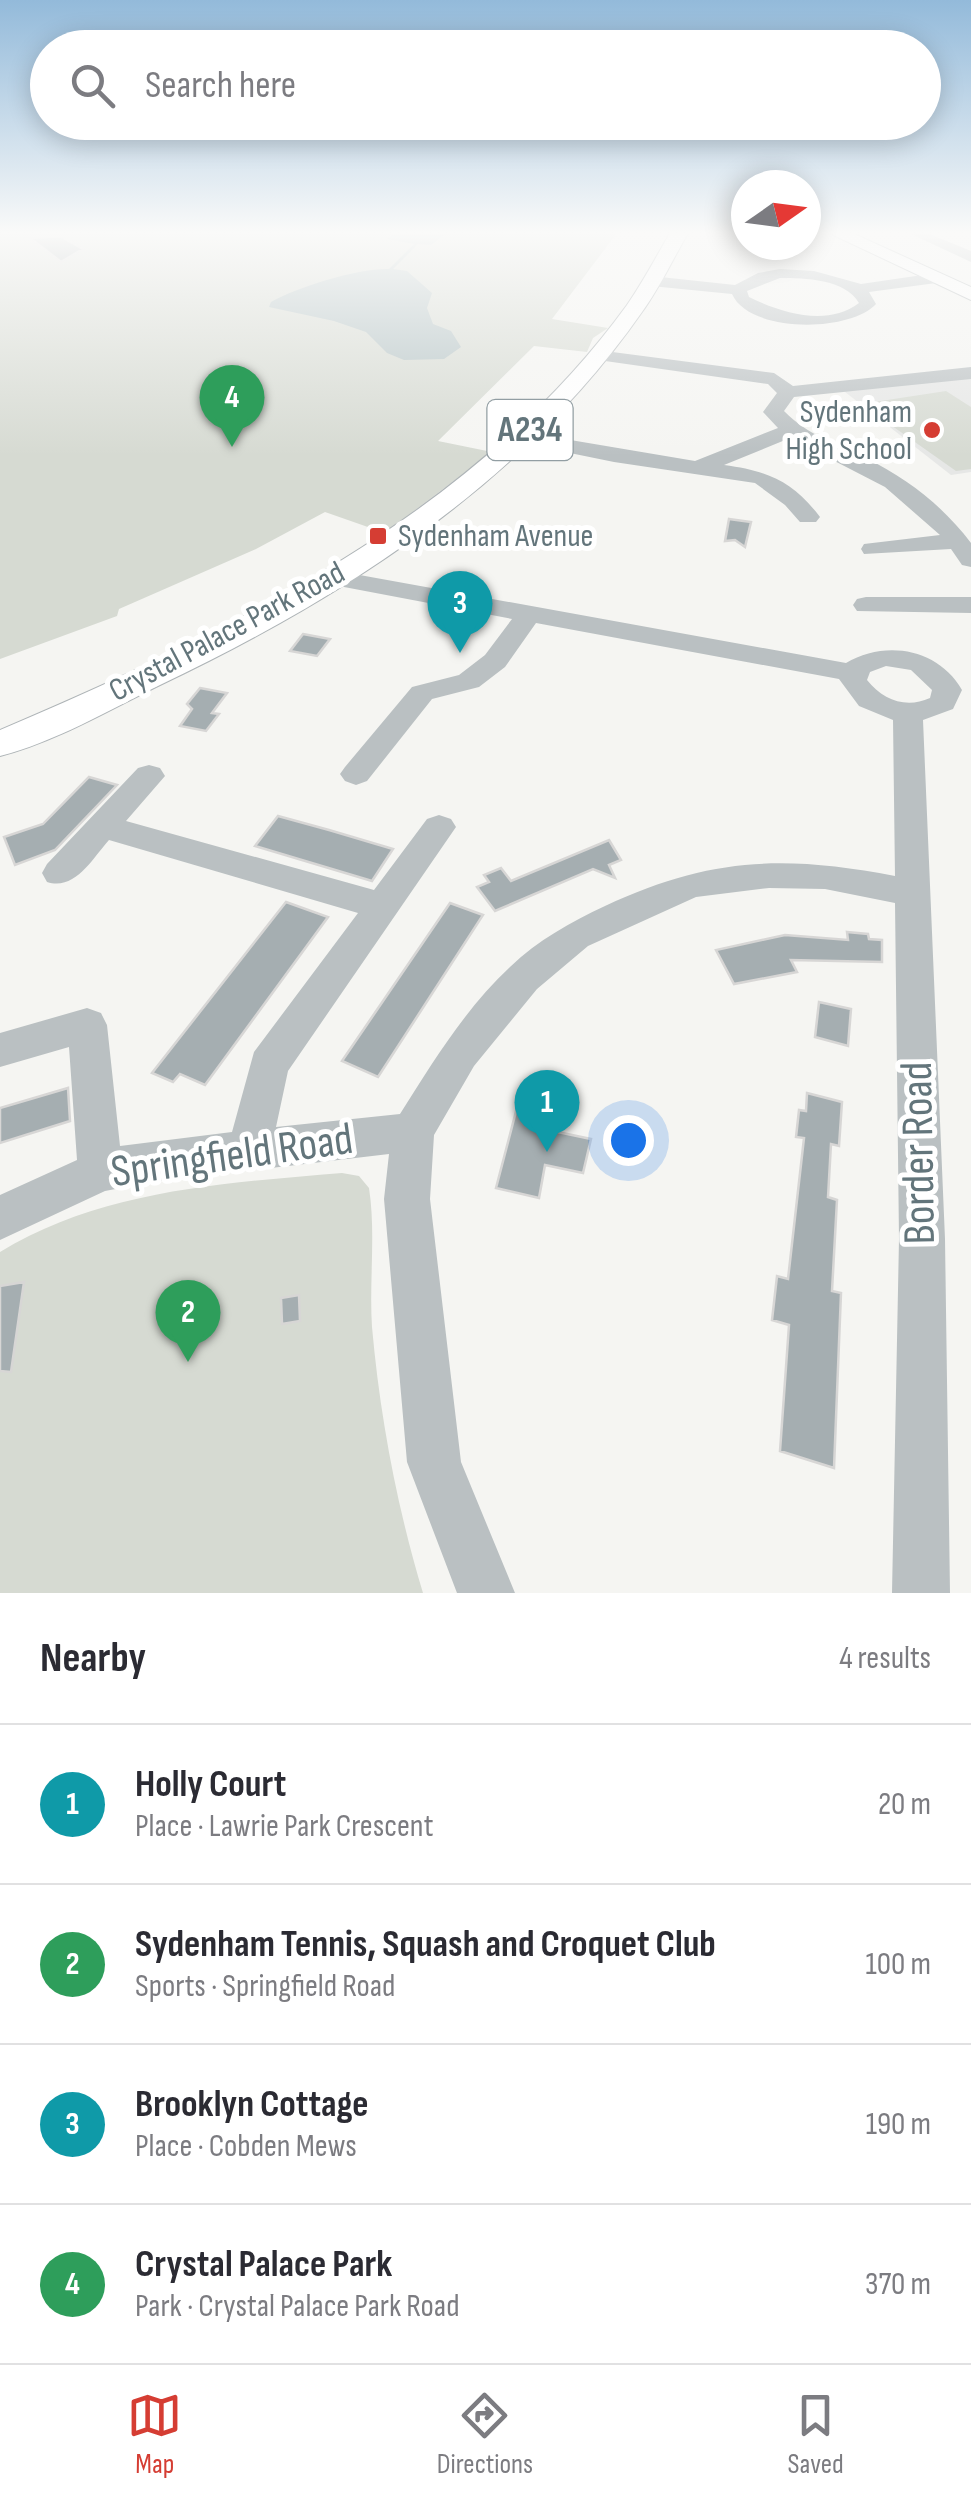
<!DOCTYPE html>
<meta charset="utf-8">
<style>
:root{--surface:#fff;--page:#f2f2f3;--text:#2b2b33;--muted:#7c7c81;--line:#e1e1e2;--accent:#d53d33}
body{margin:0;font-family:"Sofia Sans Condensed",sans-serif;background:var(--page);color:var(--text)}
.compass{position:absolute;left:731px;top:170px;width:90px;height:90px;border-radius:50%;background:var(--surface);box-shadow:0 5px 25px #0003;rotate:76deg}
.you{position:absolute;left:628px;top:1140px;width:35px;height:35px;margin:-25px;border:8px solid #fff;border-radius:50%;background:#1a73e8;box-shadow:0 0 0 15px #1a73e833}
.badge{display:grid;place-items:center;width:65px;height:65px;border-radius:50%;background:var(--accent);color:#fff;font-size:32px;font-weight:700}
.pin{position:absolute;translate:-50% -82px;filter:drop-shadow(0 2px 5px #0008)}
.pin::after{content:'';position:absolute;top:52px;width:35px;height:30px;background:inherit;clip-path:polygon(0 0,100% 0,50% 100%)}
.list{margin:0;padding:0;list-style:none}
h2{display:flex;justify-content:space-between;align-items:center;height:130px;margin:0;padding:0 40px;font-size:42px}
h2 small{font-size:32px;font-weight:400;color:var(--muted)}
.list li{display:grid;grid-template-columns:65px 1fr auto;gap:30px;align-items:center;box-sizing:border-box;height:160px;padding:0 40px;border-top:2px solid var(--line)}
.list b{display:block;font-size:38px;white-space:nowrap}
.list p{margin:0;font-size:32px;white-space:nowrap;color:var(--muted)}
.list em{font-size:32px;font-style:normal;color:var(--muted)}
.icon{flex:none;width:55px;height:55px;fill:none;stroke:currentColor;stroke-width:2;stroke-linecap:round;stroke-linejoin:round}
.map{position:relative;flex:none;width:971px;height:1593px;overflow:hidden}
.search{position:absolute;background:var(--surface);box-shadow:0 5px 25px #0003;left:30px;right:30px;top:30px;height:110px;display:flex;align-items:center;gap:25px;box-sizing:border-box;padding:0 35px;border-radius:55px;color:var(--muted);font-size:38px}
.sheet{height:770px;background:var(--surface)}
nav{display:flex;justify-content:space-around;align-items:center;box-sizing:border-box;height:140px;border-top:2px solid var(--line);background:var(--surface);font-size:28px;color:var(--muted)}
nav a{display:grid;justify-items:center;gap:5px}
nav .on{color:var(--accent)}
.map>svg:first-child{display:block}
.built{fill:#e6e7e6}
.green{fill:#d6dad2}
.water{fill:#b3c2c4}
.building{fill:#a5aeb1;stroke:#d7d6d5;stroke-width:2.5}
.lines{fill:none;stroke-linecap:round;stroke-linejoin:round}
.major-casing{stroke:#aeb4b7;stroke-width:2}
.minor{fill:#bac0c2;fill-rule:evenodd}
.major{fill:#fff;fill-rule:evenodd}
.poi-dot{fill:#d53d33;stroke:#fff;stroke-width:4}
.labels{text-anchor:middle;dominant-baseline:central;stroke-width:10;stroke-linejoin:round;paint-order:stroke}
.far-poi-label{font-size:32px;fill:#63757b;stroke:#fff;text-anchor:end}
.far-street-label{font-size:32px;fill:#63757b;stroke:#fff}
.shield{fill:#fff;stroke:#929ea3;stroke-width:2.5}
.shield-label{font-size:35px;font-weight:bold;fill:#63757b}
.near-street-label{font-size:45px;fill:#63757b;stroke:#fff}
</style>
<div class="map">
<svg width="971" height="1593" viewBox="0 0 971 1593">
<rect width="100%" height="100%" fill="#f5f5f2"/>
<path class="built" d="M971 376V472L951 475 840 388Z"/>
<path class="green" d="M0 233H617L552 319 608 328 593 338 587 352 534 346 438 441 492 452 385 533 325 512 256 549 119 609 117 616 0 659Z
M946 391 971 407V469L956 471 861 404Z
M342 1173 359 1176 369 1188C376 1233 369 1281 372 1327 380 1417 397 1507 423 1593H0V1252C102 1190 225 1183 342 1173Z"/>
<path class="water" d="M396 233H447L431 245 418 244 393 269 407 271 432 293 427 308 433 324 451 331 461 347 444 359 404 360 387 353 366 332 334 321 269 307 271 302C297 287 359 268 389 269L414 244 387 239Z"/>
<path class="building" d="M60 236 83 249 61 262 30 238Z
M729 519 751 522 745 547 735 540 725 541Z
M303 634 330 639 317 656 290 651Z
M200 688 227 693 212 713 219 714 206 731 180 726 192 709 187 704Z
M89 777 117 785 55 850 15 865 4 837 43 824Z
M278 816 329 830 393 849 372 881 255 846Z
M609 840 621 860 609 865 615 878 593 869 495 911 477 887 489 882 484 875 501 868 511 881Z
M286 902 328 917 205 1085 180 1074 173 1082 152 1073Z
M450 903 483 915 378 1077 342 1061Z
M847 932 868 934 869 939 882 940V962L791 960 797 972 734 984 716 950 785 935 848 940Z
M819 1002 851 1009 848 1046 815 1037Z
M68 1088 70 1121 0 1143V1108Z
M807 1093 842 1102 839 1146 831 1144 828 1197 837 1200 832 1291 841 1293 834 1468 780 1451 789 1325 772 1320 777 1276 788 1279 804 1138 796 1137 799 1110 806 1111Z
M520 1096 559 1104 553 1131 591 1139 583 1173 545 1165 539 1198 496 1188Z
M24 1282 11 1372 0 1371V1286Z
M299 1295 300 1321 282 1324 281 1298Z"/>
<g class="lines">
<g class="major-casing">
<path id="major" d="M670 233H688C673 259 660 287 642 312 523 483 345 597 160 685 109 710 55 742 0 756V730C232 631 475 515 627 305 643 282 656 257 670 233Z
M829 233H852L971 287V300Z"/>
</g>
<path class="minor" d="M909 233H927L971 251V262Z
M780 269 814 271 861 284 936 273 944 278 936 283 869 292 876 304C849 333 749 333 732 294L651 286 643 281 651 276 735 285 758 273ZM780 278C805 278 845 279 859 303 827 327 782 313 749 297L747 291Z
M597 350 774 373 793 386 971 367V379L794 397 784 411C807 435 837 444 866 458 908 479 943 506 971 543V567L962 565 951 549 864 554 861 549 864 544 940 535 885 487 790 438 724 465C767 471 792 480 820 517L816 522H800L785 505 755 483 614 462 516 442 513 438 523 432 695 461 778 428 763 412 777 393 768 384 591 359 588 355Z
M332 570 846 663C885 640 938 648 962 690L953 709 923 720 945 1239 950 1593H892L899 1239 895 903 825 889 769 888 696 897 588 946 537 989 474 1066 434 1135 430 1199 461 1462 515 1593H457L407 1462 384 1199 389 1154 152 1182 105 1191 0 1240V1195L77 1160 69 1047 0 1067V1033L87 1008 101 1013 107 1025 120 1146 232 1132 254 1052 358 913 109 840C92 859 75 891 47 882L42 873 47 864 138 768 149 765 160 768 165 776 126 821 374 890 427 819 439 815 451 819 456 827 288 1071 276 1127 400 1114C433 1062 465 1009 510 967 538 940 571 922 605 906 709 857 784 855 895 876L893 720 859 706 839 679 536 623 505 667 479 687 432 699 367 781 356 785 345 781 340 774 345 767 412 687 459 675 485 655 512 619 323 583 319 578ZM886 666 911 670 932 690 930 698C906 709 883 700 867 680L870 672Z
M866 597H971V613L857 611 853 605 857 599Z"/>
<use href="#major" class="major"/>
</g>
<linearGradient id="sky" x2="0" y2="1"><stop stop-color="#93bada"/><stop offset="0.51" stop-color="#fafaf9"/><stop offset="1" stop-color="#fafaf9" stop-opacity="0"/></linearGradient>
<rect width="971" height="456" fill="url(#sky)"/>
<g class="poi-dot">
<circle cx="932" cy="430" r="10"/>
<rect x="368" y="526" width="20" height="20" rx="5"/>
</g>
<g class="labels">
<g class="far-poi-label">
<text x="912" y="412">Sydenham<tspan x="912" dy="37">High School</tspan></text>
<text x="398" y="536" text-anchor="start">Sydenham Avenue</text>
</g>
<g class="far-street-label">
<text transform="translate(227 632) rotate(-28)">Crystal Palace Park Road</text>
</g>
<rect class="shield" x="487.5" y="400" width="85" height="60" rx="8"/>
<g class="shield-label">
<text x="530" y="430">A234</text>
</g>
<g class="near-street-label">
<text transform="translate(919 1153) rotate(-91)">Border Road</text>
<text transform="translate(232 1156) rotate(-8)">Springfield Road</text>
</g>
</g>
</svg>
<svg class="compass" viewBox="-18 -18 36 36"><path d="M0-13l5 13h-10z" fill="#e53935"/><path d="M0 13l5-13h-10z" fill="#7c7c81"/></svg>
<div class="you"></div>
<div class="pin badge" style="left:547px;top:1152px;background:#0f9aa8">1</div>
<div class="pin badge" style="left:188px;top:1362px;background:#2e9e5b">2</div>
<div class="pin badge" style="left:460px;top:653px;background:#0f9aa8">3</div>
<div class="pin badge" style="left:232px;top:447px;background:#2e9e5b">4</div>
<div class="search"><svg class="icon" aria-label="search" viewBox="0 0 24 24"><circle cx="10" cy="10" r="6"/><path d="M15 15l6 6"/></svg>Search here</div>
</div>
<section class="sheet">
<h2>Nearby<small>4 results</small></h2>
<ul class="list">
<li><span class="badge" style="background:#0f9aa8">1</span><div><b>Holly Court</b><p>Place · Lawrie Park Crescent</p></div><em>20 m</em></li>
<li><span class="badge" style="background:#2e9e5b">2</span><div><b>Sydenham Tennis, Squash and Croquet Club</b><p>Sports · Springfield Road</p></div><em>100 m</em></li>
<li><span class="badge" style="background:#0f9aa8">3</span><div><b>Brooklyn Cottage</b><p>Place · Cobden Mews</p></div><em>190 m</em></li>
<li><span class="badge" style="background:#2e9e5b">4</span><div><b>Crystal Palace Park</b><p>Park · Crystal Palace Park Road</p></div><em>370 m</em></li>
</ul>
</section>
<nav>
<a class="on"><svg class="icon" aria-label="map" viewBox="0 0 24 24"><path d="M3 6l6-2 6 2 6-2v14l-6 2-6-2-6 2zM9 4v14M15 6v14"/></svg>Map</a>
<a><svg class="icon" aria-label="directions" viewBox="0 0 24 24"><path d="M12 3l9 9-9 9-9-9zM9 14v-3h6M13 9l2 2-2 2"/></svg>Directions</a>
<a><svg class="icon" aria-label="saved" viewBox="0 0 24 24"><path d="M7 4h10v16l-5-4-5 4z"/></svg>Saved</a>
</nav>
